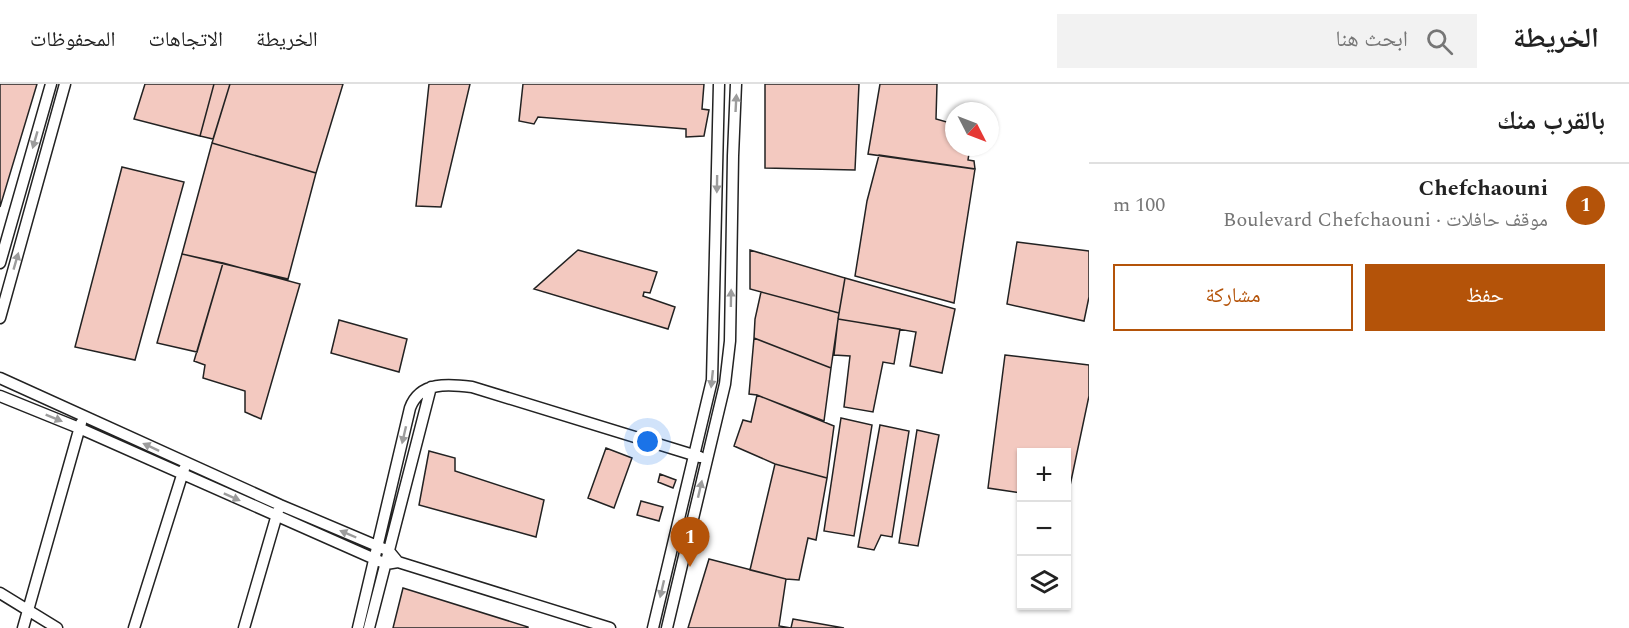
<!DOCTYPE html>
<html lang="ar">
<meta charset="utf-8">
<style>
:root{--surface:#fff;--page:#f2f2f2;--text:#222;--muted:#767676;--line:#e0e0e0;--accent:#b45309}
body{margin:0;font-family:Spectral,"Noto Naskh Arabic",serif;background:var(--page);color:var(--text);direction:rtl}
.controls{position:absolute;right:18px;bottom:18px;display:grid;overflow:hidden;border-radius:0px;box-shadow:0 2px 4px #0004}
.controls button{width:54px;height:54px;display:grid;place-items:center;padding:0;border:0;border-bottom:2px solid var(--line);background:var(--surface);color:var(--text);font:30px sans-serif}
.compass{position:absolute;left:945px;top:18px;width:54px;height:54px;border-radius:50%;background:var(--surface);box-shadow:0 2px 4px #0004;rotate:132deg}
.you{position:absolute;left:648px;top:358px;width:21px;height:21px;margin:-15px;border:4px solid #fff;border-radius:50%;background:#1a73e8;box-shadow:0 0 0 9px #1a73e833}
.badge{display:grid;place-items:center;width:39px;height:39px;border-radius:50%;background:var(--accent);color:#fff;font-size:20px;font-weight:700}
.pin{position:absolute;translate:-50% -50px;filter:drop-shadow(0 2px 3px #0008)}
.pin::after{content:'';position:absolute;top:32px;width:21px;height:18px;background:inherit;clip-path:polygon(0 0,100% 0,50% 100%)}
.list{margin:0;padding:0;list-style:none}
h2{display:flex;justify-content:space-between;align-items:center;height:78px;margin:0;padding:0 24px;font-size:26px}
h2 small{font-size:20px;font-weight:400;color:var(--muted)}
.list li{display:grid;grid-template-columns:39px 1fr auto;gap:18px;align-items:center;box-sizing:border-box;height:84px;padding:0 24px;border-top:2px solid var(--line)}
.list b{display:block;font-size:22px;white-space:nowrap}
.list p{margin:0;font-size:20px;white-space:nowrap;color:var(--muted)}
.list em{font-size:20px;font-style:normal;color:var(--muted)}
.actions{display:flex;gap:12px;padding:18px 24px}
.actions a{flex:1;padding:14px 0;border:2px solid var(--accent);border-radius:0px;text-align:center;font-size:21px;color:var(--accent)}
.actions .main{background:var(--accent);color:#fff}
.icon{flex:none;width:33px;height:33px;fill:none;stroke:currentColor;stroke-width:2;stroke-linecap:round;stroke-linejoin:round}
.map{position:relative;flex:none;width:1089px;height:544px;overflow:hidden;direction:ltr}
header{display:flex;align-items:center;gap:36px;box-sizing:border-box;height:84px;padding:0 30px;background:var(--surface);border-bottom:2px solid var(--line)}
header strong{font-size:28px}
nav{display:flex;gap:33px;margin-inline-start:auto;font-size:21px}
.search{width:420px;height:54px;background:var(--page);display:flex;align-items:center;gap:15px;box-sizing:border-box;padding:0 21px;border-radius:0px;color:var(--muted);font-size:22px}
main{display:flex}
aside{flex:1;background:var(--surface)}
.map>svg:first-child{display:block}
.building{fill:#f3c9c0;stroke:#222;stroke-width:1.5}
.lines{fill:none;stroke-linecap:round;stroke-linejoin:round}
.minor-casing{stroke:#222;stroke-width:13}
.minor{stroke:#fff;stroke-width:10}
.oneway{fill:#9c9c9c}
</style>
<header>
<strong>الخريطة</strong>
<div class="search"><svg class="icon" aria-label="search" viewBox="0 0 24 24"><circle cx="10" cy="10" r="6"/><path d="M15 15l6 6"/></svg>ابحث هنا</div>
<nav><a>الخريطة</a><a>الاتجاهات</a><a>المحفوظات</a></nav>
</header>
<main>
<aside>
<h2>بالقرب منك<small></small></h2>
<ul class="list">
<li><span class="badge">1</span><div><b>Chefchaouni</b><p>موقف حافلات · Boulevard Chefchaouni</p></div><em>100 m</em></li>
</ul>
<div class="actions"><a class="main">حفظ</a><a>مشاركة</a></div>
</aside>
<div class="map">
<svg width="1089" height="544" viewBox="0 0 1089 544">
<rect width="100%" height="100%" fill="#fff"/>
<path class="building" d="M0 0H37L0 123Z
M145 0H214L200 52 134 35Z
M214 0H230L213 55 200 52Z
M230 0H343L316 89 212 59Z
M429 0H470L441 123 416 122Z
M523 0H704L702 25 709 26 704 52 686 53V45L538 33 534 40 519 37Z
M765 0H859L855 86 765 84Z
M880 0H937L936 35 954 40V63H970L968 76 974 77 975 85 868 70Z
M212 59 316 89 288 195 182 170Z
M879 71 975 85 954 219 855 192 867 117Z
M122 83 184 98 135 276 75 263Z
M1017 158 1089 167V213L1084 237 1007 220Z
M578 166 657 188 650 209 644 208 643 212 675 223 668 245 534 205Z
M750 166 845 194 839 229 750 205Z
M182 170 223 179 197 268 157 259Z
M223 179 300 200 261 335 245 328V307L203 294 205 281 194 277Z
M845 194 955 225 942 289 910 282 916 248 838 235Z
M761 208 839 229 831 284 754 254 755 235Z
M838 235 900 245 894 280 883 278 873 328 844 323 850 272 834 271Z
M339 236 407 255 399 288 331 269Z
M754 254 831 284 824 337 757 311 749 310Z
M1005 271 1089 281V312L1067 416 1066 368H1022V409L988 404Z
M757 311 834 342 827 394 775 380 734 362 743 336 751 338Z
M841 334 872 341 854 452 824 447Z
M880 341 909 347 892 453 881 451 874 466 858 463Z
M917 346 939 351 918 462 899 459Z
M606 364 632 374 614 424 588 414Z
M429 367 455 374V387L544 416 536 453 419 421Z
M775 380 827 394 816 456 808 454 799 496 786 495 750 486Z
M660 390 676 396 673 404 658 398Z
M641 417 663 423 659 437 637 431Z
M709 475 786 495 779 542 791 544H688Z
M403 504 528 543V544H393Z
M793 535 844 544H791Z"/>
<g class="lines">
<g class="minor-casing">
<path id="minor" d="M0 179 51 0
M0 234 65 0
M0 294 280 421 389 467 398 478
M0 312 79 344 386 480 398 478 610 544
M0 509 57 544
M23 544 81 339
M134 544 184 385
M244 544 278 427
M358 544 410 324C420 297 449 300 472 303L700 373
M369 544 431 303
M653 544 712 296 719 0
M667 544 725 300 730 257 733 72 736 0"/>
</g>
<use href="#minor" class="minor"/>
</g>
<defs><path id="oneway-solid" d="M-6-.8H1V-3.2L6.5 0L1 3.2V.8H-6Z" transform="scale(1.5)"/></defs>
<g class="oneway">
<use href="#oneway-solid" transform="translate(736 19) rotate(-87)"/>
<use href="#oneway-solid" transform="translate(35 56) rotate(106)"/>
<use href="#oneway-solid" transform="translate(717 100) rotate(91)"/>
<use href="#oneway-solid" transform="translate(16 177) rotate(-74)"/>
<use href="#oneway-solid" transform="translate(731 214) rotate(-89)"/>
<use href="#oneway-solid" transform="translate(712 295) rotate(96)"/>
<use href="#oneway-solid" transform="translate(54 334) rotate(22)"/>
<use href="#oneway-solid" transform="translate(404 351) rotate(103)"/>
<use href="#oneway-solid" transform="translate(151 363) rotate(-155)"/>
<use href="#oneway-solid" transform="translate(700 405) rotate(-77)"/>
<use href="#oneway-solid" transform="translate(232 413) rotate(24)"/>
<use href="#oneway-solid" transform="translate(348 450) rotate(-157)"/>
<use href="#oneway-solid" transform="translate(662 505) rotate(103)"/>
</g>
</svg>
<div class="controls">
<button>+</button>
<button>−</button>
<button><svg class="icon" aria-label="layers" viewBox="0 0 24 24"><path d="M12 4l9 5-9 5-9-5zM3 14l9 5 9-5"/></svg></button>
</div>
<svg class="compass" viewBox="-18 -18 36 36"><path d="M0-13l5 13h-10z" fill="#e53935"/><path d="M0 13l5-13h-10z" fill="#767676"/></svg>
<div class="you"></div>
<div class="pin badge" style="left:690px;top:483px">1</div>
</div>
</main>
